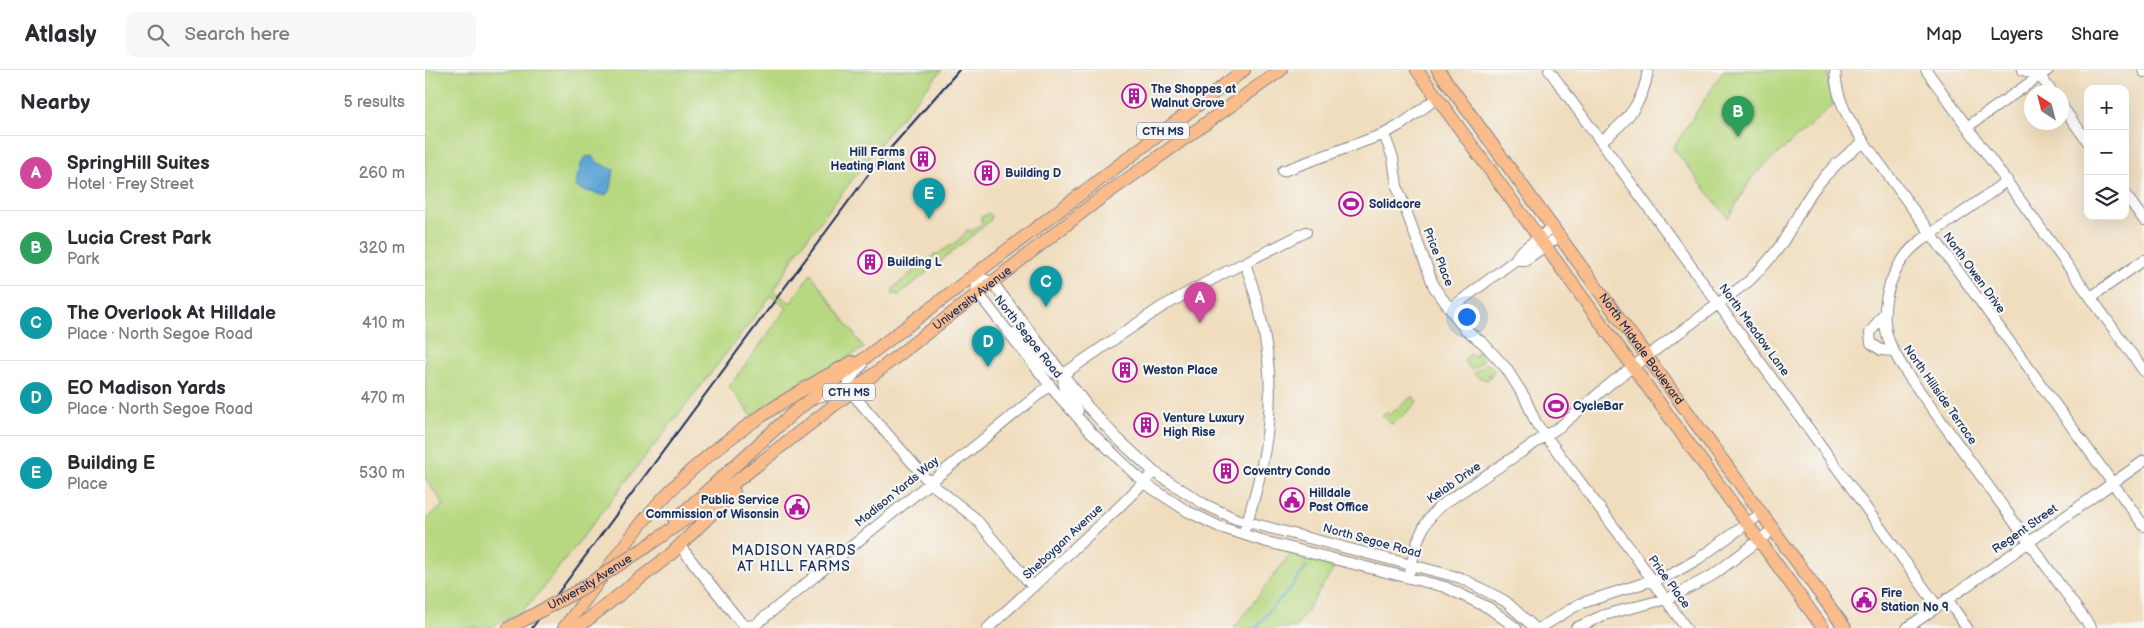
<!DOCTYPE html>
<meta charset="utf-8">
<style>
:root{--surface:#fff;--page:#f7f7f7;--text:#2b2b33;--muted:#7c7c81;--line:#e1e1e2;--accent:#1a73e8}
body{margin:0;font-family:"Balsamiq Sans",sans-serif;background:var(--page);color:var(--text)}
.controls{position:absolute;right:15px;top:15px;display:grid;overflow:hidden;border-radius:10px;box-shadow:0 5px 20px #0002}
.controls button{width:45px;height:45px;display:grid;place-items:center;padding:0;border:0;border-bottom:1px solid var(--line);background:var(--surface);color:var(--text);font:25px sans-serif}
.compass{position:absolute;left:1599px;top:15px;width:45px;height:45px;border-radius:50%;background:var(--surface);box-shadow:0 5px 20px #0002;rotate:324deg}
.you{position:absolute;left:1041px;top:246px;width:18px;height:18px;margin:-12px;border:4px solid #fff;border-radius:50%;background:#1a73e8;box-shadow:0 0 0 8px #1a73e833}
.badge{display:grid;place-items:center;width:32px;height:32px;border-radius:50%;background:var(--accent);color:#fff;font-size:16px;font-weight:700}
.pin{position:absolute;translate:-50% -41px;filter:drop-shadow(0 1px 2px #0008)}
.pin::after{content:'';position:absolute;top:26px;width:18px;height:15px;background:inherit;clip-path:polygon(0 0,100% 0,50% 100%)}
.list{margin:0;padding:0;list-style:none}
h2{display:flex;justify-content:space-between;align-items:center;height:65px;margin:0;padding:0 20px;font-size:21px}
h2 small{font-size:16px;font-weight:400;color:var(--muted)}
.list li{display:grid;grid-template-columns:32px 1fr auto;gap:15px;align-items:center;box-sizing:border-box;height:75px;padding:0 20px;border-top:1px solid var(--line)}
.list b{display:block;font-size:19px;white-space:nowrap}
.list p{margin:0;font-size:16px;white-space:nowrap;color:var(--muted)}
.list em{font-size:16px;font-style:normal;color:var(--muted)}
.icon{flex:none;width:28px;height:28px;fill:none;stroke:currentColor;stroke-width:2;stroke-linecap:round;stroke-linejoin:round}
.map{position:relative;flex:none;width:1719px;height:558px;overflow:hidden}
header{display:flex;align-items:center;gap:30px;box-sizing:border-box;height:70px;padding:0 25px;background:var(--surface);border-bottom:1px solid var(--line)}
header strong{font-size:24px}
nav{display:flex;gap:28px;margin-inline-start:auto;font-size:18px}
.search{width:350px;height:45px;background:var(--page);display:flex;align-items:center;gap:12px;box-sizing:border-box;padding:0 18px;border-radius:10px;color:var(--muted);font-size:19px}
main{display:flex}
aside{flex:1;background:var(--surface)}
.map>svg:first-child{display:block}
.green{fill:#b7d880;stroke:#69846f}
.water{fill:#5da6d4;stroke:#3c6a99}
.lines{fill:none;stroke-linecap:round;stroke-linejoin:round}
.stream{stroke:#5da6d4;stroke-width:2}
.minor-casing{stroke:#86868e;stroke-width:12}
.major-casing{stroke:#86868e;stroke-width:14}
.minor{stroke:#fff;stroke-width:10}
.major{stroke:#fabc8b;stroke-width:12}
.rail{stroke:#1b2f5e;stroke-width:2}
.major-bridge-casing{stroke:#86868e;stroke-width:14;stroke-linecap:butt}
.major-bridge{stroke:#fabc8b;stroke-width:12}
.labels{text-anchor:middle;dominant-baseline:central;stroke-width:4.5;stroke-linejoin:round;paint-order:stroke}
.shield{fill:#f6f6f2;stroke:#5d6b8a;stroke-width:1}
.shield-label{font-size:11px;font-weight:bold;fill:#1b2f5e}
.poi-label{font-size:12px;font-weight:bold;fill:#1b2f5e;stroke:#f6f6f2;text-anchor:start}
.street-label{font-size:12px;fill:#1b2f5e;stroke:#f6f6f2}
.neighbourhood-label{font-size:14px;letter-spacing:1px;fill:#1b2f5e;stroke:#f6f6f2}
</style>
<header>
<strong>Atlasly</strong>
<div class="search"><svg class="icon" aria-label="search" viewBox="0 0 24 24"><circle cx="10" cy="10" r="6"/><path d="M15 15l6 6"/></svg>Search here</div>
<nav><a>Map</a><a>Layers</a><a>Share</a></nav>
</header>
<main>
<aside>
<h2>Nearby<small>5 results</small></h2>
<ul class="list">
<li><span class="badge" style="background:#d1479c">A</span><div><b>SpringHill Suites</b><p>Hotel · Frey Street</p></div><em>260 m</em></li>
<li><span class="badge" style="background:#2e9e5b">B</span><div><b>Lucia Crest Park</b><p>Park</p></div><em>320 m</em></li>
<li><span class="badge" style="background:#0f9aa8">C</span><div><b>The Overlook At Hilldale</b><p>Place · North Segoe Road</p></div><em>410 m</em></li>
<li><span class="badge" style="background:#0f9aa8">D</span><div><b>EO Madison Yards</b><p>Place · North Segoe Road</p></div><em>470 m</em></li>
<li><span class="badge" style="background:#0f9aa8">E</span><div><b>Building E</b><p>Place</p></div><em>530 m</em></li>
</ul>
</aside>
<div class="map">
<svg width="1719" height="558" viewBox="0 0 1719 558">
<rect width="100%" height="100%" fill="#f6f6f2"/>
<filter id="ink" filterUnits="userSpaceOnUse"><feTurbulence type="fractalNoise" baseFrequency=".02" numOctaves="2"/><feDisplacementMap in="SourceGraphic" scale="10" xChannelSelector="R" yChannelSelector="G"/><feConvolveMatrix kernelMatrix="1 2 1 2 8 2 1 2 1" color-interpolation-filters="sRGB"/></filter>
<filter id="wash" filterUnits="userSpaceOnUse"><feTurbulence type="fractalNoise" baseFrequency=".0096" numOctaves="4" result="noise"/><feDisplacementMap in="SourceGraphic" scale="20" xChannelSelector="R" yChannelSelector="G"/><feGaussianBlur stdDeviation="1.12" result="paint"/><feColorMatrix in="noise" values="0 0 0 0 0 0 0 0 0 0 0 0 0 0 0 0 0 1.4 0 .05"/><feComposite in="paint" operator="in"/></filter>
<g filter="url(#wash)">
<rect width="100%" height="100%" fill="#f0ddbd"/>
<path class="green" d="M0 0H517L467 58 371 183 349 221 365 233 386 204 439 278 355 326 327 346 304 317 362 238 346 226 113 524 95 543 64 558H0V450L19 435 0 408Z
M1299 0H1403L1404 19 1409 34 1328 106 1303 148 1248 78Z
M563 143 567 146 565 151 474 225 468 224V218L510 184 511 185C522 177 535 172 543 159L545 162 558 152 555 148Z
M1053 280 1058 291 1046 300 1039 290 1045 284 1050 286Z
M1061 293 1069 299 1067 304 1064 303 1063 305 1067 306 1062 310 1052 307 1049 303Z
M988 326 992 332C983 341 977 348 966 354L957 345 961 342 964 345Z
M869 479 914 491 870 558H809Z"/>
<path class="water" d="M167 86 172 92 189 100 186 119 181 125C174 126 172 123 166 122 153 120 148 119 153 105 156 97 155 92 161 87Z"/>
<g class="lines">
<path class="stream" d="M831 558 849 535 862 523 882 496"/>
</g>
</g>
<g filter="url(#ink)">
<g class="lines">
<g class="minor-casing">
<path id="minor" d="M1124 0 1512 536
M1410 0C1411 29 1423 49 1439 72L1719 456
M1501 0 1719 301
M1598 0 1615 6 1627 22
M1718 0 1719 2
M1636 35 1663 72
M1542 57 1623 0
M959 64 968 88 972 116 1009 217 1039 258 1059 274 1081 298 1100 328 1111 353 1206 480 1261 558
M1176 71C1201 53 1219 32 1223 0
M858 101 959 64 977 54 1012 28
M1582 110C1561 127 1539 142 1516 157 1504 165 1490 173 1481 185 1462 209 1454 243 1464 271 1469 284 1477 296 1485 308L1666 558
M1700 124 1719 150
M1090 190H1100L1135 166
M1666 227 1719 190
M1025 239 1090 190 1095 182 1128 157
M1460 242 1445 263 1446 273 1456 280 1469 281
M589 263 598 270 629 303 637 305 735 238 797 204 881 162
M437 295C430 304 420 310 425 321L504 412 550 448 608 517
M640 304C634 317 646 330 653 341
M393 327 414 320 425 321
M820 458C852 361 854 289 820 193
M255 476 317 554 321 556 330 555 625 315
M985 501C991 475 995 455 1015 436L1137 355 1186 313 1324 211C1336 199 1348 187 1357 173 1369 155 1376 136 1389 119 1403 101 1420 85 1439 72
M1522 529 1542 558
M563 558 694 437 729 402
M1091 558 1064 538 1020 517 842 472 795 457 762 441 719 413 665 361 630 322 553 223 549 206 567 212 663 337 692 368 729 402 779 434 811 449 1036 508 1080 531 1110 558
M1115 558 1154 534 1247 504 1273 489 1337 443
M1151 558 1179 545 1241 529 1254 523 1288 505 1349 459
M1482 558 1719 391"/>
</g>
<g class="major-casing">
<g id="major">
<path d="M992 0 1398 558"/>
<path id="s1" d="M1013 0 1420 558"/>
<path d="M250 450 369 342 819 0"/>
<path id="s2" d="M218 479 282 434 673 130 856 0"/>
<path d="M84 558 99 550"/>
<path d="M139 558C170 518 197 475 230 437 284 376 355 330 427 292"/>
<path d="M152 558 245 485 309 422"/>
</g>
</g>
<use href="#minor" class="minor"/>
<use href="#major" class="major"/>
<path class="rail" d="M107 558 449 97 534 0"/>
<g class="major-bridge-casing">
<g id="major-bridge">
<path id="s3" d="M99 550 156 519 218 479"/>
</g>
</g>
<use href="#major-bridge" class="major-bridge"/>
</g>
</g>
<defs>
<g id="building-ring" transform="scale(1.25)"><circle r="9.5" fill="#f6f6f2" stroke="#b5179e" stroke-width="1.5"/><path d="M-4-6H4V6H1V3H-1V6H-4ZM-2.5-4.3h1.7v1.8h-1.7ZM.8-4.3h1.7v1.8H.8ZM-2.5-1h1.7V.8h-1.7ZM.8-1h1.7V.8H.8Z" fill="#b5179e"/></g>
<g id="stadium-ring" transform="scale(1.25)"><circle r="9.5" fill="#f6f6f2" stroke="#b5179e" stroke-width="1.5"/><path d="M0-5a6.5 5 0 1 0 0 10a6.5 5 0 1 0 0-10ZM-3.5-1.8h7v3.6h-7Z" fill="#b5179e"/></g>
<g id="civic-ring" transform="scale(1.25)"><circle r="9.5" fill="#f6f6f2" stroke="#b5179e" stroke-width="1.5"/><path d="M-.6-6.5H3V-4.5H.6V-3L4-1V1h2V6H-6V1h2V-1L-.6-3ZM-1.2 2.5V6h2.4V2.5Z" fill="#b5179e"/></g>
</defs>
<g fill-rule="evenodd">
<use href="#building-ring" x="709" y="26"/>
<use href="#building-ring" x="498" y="89"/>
<use href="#building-ring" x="562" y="103"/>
<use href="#stadium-ring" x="926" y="134"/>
<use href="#building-ring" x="445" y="192"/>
<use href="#building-ring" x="700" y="300"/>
<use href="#stadium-ring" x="1131" y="336"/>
<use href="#building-ring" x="721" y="355"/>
<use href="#building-ring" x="801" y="401"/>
<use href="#civic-ring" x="867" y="430"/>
<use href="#civic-ring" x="372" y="437"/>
<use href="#civic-ring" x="1439" y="530"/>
</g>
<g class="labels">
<g class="shield">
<rect x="712" y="52.5" width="52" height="17" rx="4"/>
<rect x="398" y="313.5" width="52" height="17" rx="4"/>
</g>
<g class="shield-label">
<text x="738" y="61">CTH MS</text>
<text x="424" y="322">CTH MS</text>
</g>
<g class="poi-label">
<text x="726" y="19">The Shoppes at<tspan x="726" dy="14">Walnut Grove</tspan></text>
<text x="480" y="82" text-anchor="end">Hill Farms<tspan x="480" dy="14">Heating Plant</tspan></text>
<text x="580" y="103">Building D</text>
<text x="944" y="134">Solidcore</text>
<text x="462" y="192">Building L</text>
<text x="718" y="300">Weston Place</text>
<text x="1148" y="336">CycleBar</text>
<text x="738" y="348">Venture Luxury<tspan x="738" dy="14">High Rise</tspan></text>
<text x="818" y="401">Coventry Condo</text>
<text x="884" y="423">Hilldale<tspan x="884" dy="14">Post Office</tspan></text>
<text x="354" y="430" text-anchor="end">Public Service<tspan x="354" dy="14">Commission of Wisonsin</tspan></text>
<text x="1456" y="523">Fire<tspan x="1456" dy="14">Station No 9</tspan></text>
</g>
<g class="street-label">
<text transform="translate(1013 187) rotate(68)">Price Place</text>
<text transform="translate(1549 203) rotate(54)">North Owen Drive</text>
<text stroke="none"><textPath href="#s2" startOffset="414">University Avenue</textPath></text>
<text transform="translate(1329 260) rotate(54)">North Meadow Lane</text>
<text transform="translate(603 267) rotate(52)">North Segoe Road</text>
<text stroke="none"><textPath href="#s1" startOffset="345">North Midvale Boulevard</textPath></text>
<text transform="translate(1515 325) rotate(55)">North Hillside Terrace</text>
<text transform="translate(1029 413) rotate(-35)">Kelab Drive</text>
<text transform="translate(472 422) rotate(-39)">Madison Yards Way</text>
<text transform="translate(1600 459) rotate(-35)">Regent Street</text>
<text transform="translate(947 471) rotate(15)">North Segoe Road</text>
<text transform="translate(638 472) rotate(-43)">Sheboygan Avenue</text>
<text stroke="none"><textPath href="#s3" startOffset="76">University Avenue</textPath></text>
<text transform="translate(1244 512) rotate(54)">Price Place</text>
</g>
<g class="neighbourhood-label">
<text x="369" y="480">MADISON YARDS<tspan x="369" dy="16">AT HILL FARMS</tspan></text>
</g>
</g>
</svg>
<div class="controls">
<button>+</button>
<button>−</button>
<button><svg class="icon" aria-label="layers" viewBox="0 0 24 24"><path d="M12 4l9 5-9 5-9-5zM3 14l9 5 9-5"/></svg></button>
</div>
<svg class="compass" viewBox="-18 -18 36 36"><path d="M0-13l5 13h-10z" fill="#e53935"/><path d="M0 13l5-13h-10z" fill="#7c7c81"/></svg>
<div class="you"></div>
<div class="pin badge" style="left:775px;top:253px;background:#d1479c">A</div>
<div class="pin badge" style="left:1313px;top:67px;background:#2e9e5b">B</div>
<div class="pin badge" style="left:621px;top:237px;background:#0f9aa8">C</div>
<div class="pin badge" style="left:563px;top:297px;background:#0f9aa8">D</div>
<div class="pin badge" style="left:504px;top:149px;background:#0f9aa8">E</div>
</div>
</main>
